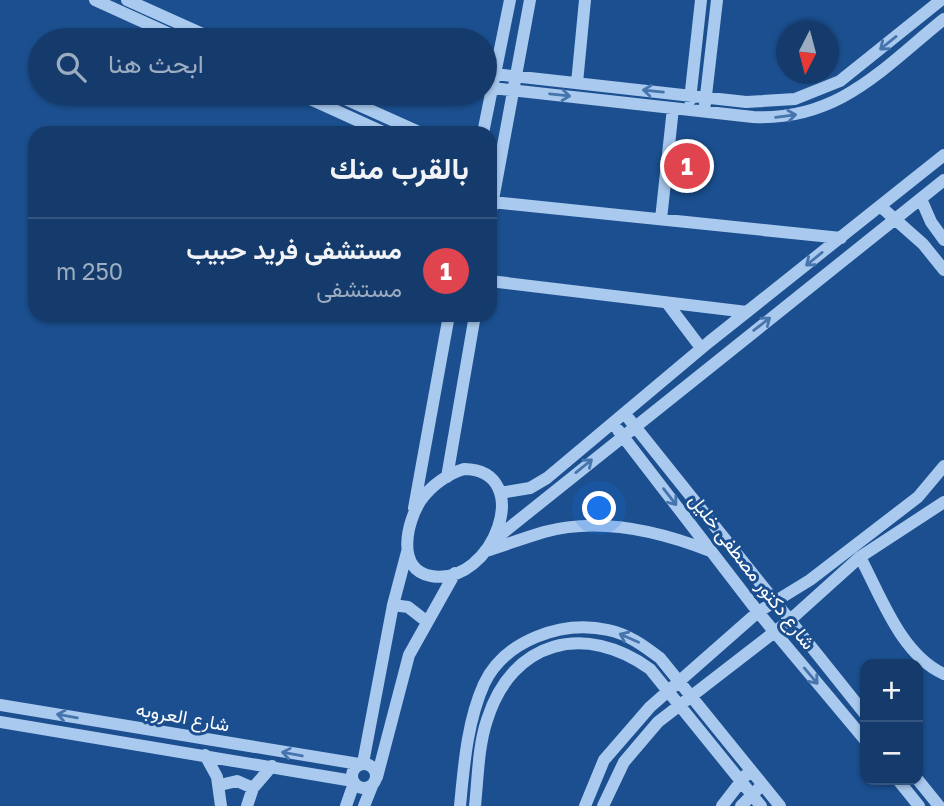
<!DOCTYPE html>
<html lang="ar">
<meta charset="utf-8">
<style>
:root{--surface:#143b6b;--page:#1d4271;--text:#f1f3f6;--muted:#9dadc1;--line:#33557e;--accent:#ea580c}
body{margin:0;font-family:"Golos Text",Vazirmatn,sans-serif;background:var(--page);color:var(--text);direction:rtl}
.controls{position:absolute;right:21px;bottom:21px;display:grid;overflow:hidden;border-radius:14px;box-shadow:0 2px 5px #0004}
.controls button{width:63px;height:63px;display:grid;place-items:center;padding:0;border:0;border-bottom:2px solid var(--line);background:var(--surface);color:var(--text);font:35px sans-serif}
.compass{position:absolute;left:776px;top:21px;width:63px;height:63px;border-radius:50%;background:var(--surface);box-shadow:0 2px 5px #0004;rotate:186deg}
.you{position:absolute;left:600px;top:509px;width:24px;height:24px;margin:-18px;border:5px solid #fff;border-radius:50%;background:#1a73e8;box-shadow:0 0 0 10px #1a73e833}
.badge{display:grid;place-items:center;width:46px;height:46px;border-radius:50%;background:var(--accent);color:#fff;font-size:23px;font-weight:700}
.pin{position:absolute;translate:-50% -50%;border:4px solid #fff;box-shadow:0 2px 7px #0006}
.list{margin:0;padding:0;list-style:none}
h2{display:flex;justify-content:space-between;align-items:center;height:91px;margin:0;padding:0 28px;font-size:30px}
h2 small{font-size:23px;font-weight:400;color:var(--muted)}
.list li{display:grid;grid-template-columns:46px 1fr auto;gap:21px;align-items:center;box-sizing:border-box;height:105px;padding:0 28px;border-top:2px solid var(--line)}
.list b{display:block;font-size:26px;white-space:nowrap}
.list p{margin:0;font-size:23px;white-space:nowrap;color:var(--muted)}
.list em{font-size:23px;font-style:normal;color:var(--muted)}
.icon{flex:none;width:38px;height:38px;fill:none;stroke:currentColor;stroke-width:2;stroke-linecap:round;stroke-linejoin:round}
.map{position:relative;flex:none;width:944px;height:806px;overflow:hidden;direction:ltr}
.search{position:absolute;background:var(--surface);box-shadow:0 2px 5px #0004;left:28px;top:28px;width:469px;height:77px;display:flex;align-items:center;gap:18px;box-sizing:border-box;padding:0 24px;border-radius:38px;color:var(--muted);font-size:26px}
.panel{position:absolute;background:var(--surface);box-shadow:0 2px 5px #0004;left:28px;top:126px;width:469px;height:196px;border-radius:21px;direction:rtl}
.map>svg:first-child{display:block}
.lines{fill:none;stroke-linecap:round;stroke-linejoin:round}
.minor{stroke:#a9c9ee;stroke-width:12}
.oneway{stroke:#4674ac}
.labels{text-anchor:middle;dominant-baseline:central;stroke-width:6;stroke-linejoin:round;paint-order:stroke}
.street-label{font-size:19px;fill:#fff;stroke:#1b4f8f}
</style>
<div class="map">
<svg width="944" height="806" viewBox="0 0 944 806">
<rect width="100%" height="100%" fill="#1b4f8f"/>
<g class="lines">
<path class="minor" d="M95 0 183 40
M127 0 216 40
M495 74 746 102 795 99 840 81 941 0
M577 83 585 0
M492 88 753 117C839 121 883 68 944 19
M297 93 385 133
M332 93 421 133
M690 100 701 0
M705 104 717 0
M483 133 510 0
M921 199 931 222 944 240
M492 202 841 238
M880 206 923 244 944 270
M490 216 530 0
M661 219 673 108
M490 281 747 312
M667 303 701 348
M629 419 865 714
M618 430 758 612 865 740
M464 469C536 470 494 587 431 576 395 570 407 521 421 500 431 486 447 474 464 469Z
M447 477 475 315
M500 493 530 488 547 478 709 342 944 155
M414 508 449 315
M494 540 944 180
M486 551C505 545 524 538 544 532 598 517 659 531 710 551
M860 557C881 596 901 655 944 674
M393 605 408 607 426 621
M0 705 359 764
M0 722 353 781
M205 755 217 777 221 806
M363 763 393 605 407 552
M352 776a12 12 0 1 1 24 0a12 12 0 1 1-24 0Z
M377 777 409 655 455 573
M898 780 919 806
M918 780 939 806
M220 785 237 781 253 788
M247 806 253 788 272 766
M346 806 354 783
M364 806 372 786
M460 806C464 765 467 722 484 684 505 640 562 620 608 630 628 634 644 646 660 658L780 806
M475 806C478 778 478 747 487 720 512 640 585 622 650 669L761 806
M585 806 604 760 650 707 758 612 810 580 918 497 944 466
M603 806 624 762 658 722 790 620 860 557 944 502
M722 806 746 775
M741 806 758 789"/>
</g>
<defs><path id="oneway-shaft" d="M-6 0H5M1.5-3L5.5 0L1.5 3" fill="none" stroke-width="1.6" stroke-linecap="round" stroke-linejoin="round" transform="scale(1.75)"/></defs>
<g class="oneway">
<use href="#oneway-shaft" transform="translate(888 43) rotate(141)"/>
<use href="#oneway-shaft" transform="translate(653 91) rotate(-174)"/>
<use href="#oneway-shaft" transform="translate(560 95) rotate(6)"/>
<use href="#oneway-shaft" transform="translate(786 116) rotate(-7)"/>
<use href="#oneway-shaft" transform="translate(814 259) rotate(141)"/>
<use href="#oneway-shaft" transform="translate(762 324) rotate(-38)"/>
<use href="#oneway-shaft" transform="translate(584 466) rotate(-39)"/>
<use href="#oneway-shaft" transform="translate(670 497) rotate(52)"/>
<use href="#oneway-shaft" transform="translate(629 638) rotate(-156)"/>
<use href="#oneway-shaft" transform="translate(811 676) rotate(50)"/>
<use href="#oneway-shaft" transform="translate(67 716) rotate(-170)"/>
<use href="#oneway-shaft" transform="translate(292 754) rotate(-170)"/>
</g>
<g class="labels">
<g class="street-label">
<text transform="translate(753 571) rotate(52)">شارع دكتور مصطفى خليل</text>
<text transform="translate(183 716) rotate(10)">شارع العروبه</text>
</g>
</g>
</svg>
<div class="controls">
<button>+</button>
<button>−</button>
</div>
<svg class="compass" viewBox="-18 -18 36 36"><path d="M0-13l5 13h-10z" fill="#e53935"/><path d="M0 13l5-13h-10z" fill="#9dadc1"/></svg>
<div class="you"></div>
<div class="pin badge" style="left:687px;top:166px;background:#e0444e">1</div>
<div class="search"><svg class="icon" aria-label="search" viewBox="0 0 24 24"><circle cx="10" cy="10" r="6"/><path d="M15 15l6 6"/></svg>ابحث هنا</div>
<section class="panel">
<h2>بالقرب منك<small></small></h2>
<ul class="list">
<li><span class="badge" style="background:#e0444e">1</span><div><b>مستشفى فريد حبيب</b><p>مستشفى</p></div><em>250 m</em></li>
</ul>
</section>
</div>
